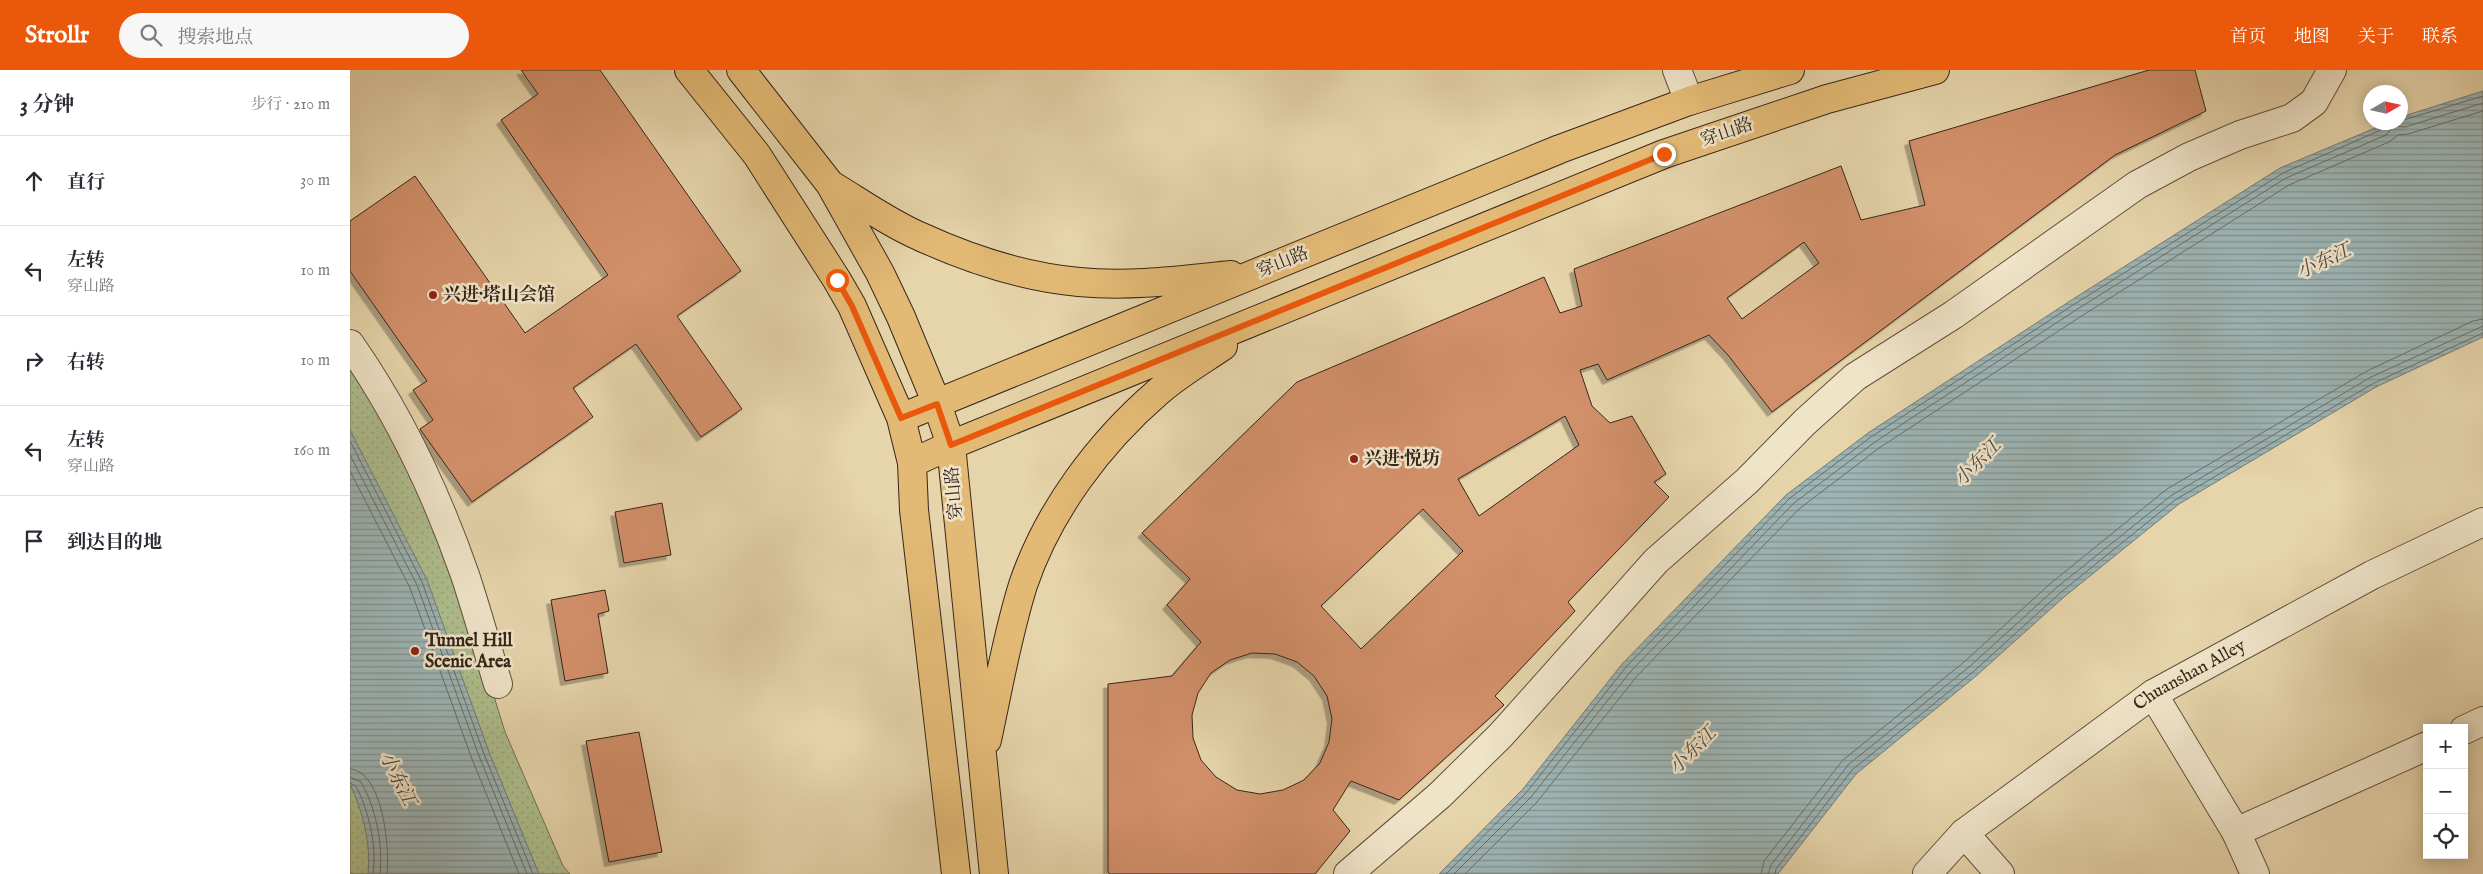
<!DOCTYPE html>
<html lang="zh">
<meta charset="utf-8">
<style>
:root{--surface:#fff;--page:#f7f7f7;--text:#2b2b33;--muted:#7c7c81;--line:#e1e1e2;--accent:#ea580c}
body{margin:0;font-family:"IM FELL English","Noto Serif SC",serif;background:var(--page);color:var(--text)}
.controls{position:absolute;right:15px;bottom:15px;display:grid;overflow:hidden;border-radius:0px;box-shadow:0 2px 12px #0003}
.controls button{width:45px;height:45px;display:grid;place-items:center;padding:0;border:0;border-bottom:1px solid var(--line);background:var(--surface);color:var(--text);font:25px sans-serif}
.compass{position:absolute;left:2013px;top:15px;width:45px;height:45px;border-radius:50%;background:var(--surface);box-shadow:0 2px 12px #0003;rotate:81deg}
.stop{position:absolute;width:15px;height:15px;margin:-11px;border:4px solid #ea580c;border-radius:50%;background:#fff}
.stop.end{background:#ea580c;border-color:#fff;box-shadow:0 1px 5px #0008}
.list{margin:0;padding:0;list-style:none}
h2{display:flex;justify-content:space-between;align-items:center;height:65px;margin:0;padding:0 20px;font-size:21px}
h2 small{font-size:16px;font-weight:400;color:var(--muted)}
.list li{display:grid;grid-template-columns:32px 1fr auto;gap:15px;align-items:center;box-sizing:border-box;height:90px;padding:0 20px;border-top:1px solid var(--line)}
.list b{display:block;font-size:19px;white-space:nowrap}
.list p{margin:0;font-size:16px;white-space:nowrap;color:var(--muted)}
.list em{font-size:16px;font-style:normal;color:var(--muted)}
.icon{flex:none;width:28px;height:28px;fill:none;stroke:currentColor;stroke-width:2;stroke-linecap:round;stroke-linejoin:round}
.map{position:relative;flex:none;width:2133px;height:804px;overflow:hidden}
header{display:flex;align-items:center;gap:30px;box-sizing:border-box;height:70px;padding:0 25px;background:var(--accent);color:#fff}
header strong{font-size:24px}
nav{display:flex;gap:28px;margin-inline-start:auto;font-size:18px}
.search{width:350px;height:45px;background:var(--page);display:flex;align-items:center;gap:12px;box-sizing:border-box;padding:0 18px;border-radius:28px;color:var(--muted);font-size:19px}
main{display:flex}
aside{flex:1;background:var(--surface)}
.map>svg:first-child{display:block}
.green{fill:url(#green-dots);stroke:#727254}
.water{fill:url(#water-rules);stroke:#747c77}
.lines{fill:none;stroke-linecap:round;stroke-linejoin:round}
.shore{stroke:#6a6e68;stroke-width:1}
.building{fill:#d2906b;stroke:#37261b;fill-rule:evenodd;filter:url(#shadow)}
.minor-casing{stroke:#63523f;stroke-width:30}
.major-casing{stroke:#37261b;stroke-width:30}
.minor{stroke:#efe3c8;stroke-width:28}
.major{stroke:#e3ba75;stroke-width:28}
.route{stroke:#ea580c;stroke-width:6}
.poi-dot{fill:#8f2418;stroke:#efe3c8;stroke-width:2}
.labels{text-anchor:middle;dominant-baseline:central;stroke-width:5;stroke-linejoin:round;paint-order:stroke}
.street-label{font-size:18px;fill:#37261b;stroke:#efe3c8}
.poi-label{font-size:18px;font-weight:bold;fill:#37261b;stroke:#efe3c8;text-anchor:start}
.water-label{font-size:19px;font-style:italic;fill:#504a42;stroke:#efe3c8}
</style>
<header>
<strong>Strollr</strong>
<div class="search"><svg class="icon" aria-label="search" viewBox="0 0 24 24"><circle cx="10" cy="10" r="6"/><path d="M15 15l6 6"/></svg>搜索地点</div>
<nav><a>首页</a><a>地图</a><a>关于</a><a>联系</a></nav>
</header>
<main>
<aside>
<h2>3 分钟<small>步行 · 210 m</small></h2>
<ul class="list">
<li><svg class="icon" aria-label="ahead" viewBox="0 0 24 24"><path d="M12 20V5M6 11l6-6 6 6"/></svg><div><b>直行</b></div><em>30 m</em></li>
<li><svg class="icon" aria-label="left" viewBox="0 0 24 24"><path d="M17 20v-9H6M10 6l-5 5 5 5"/></svg><div><b>左转</b><p>穿山路</p></div><em>10 m</em></li>
<li><svg class="icon" aria-label="right" viewBox="0 0 24 24"><path d="M7 20v-9h11M14 6l5 5-5 5"/></svg><div><b>右转</b></div><em>10 m</em></li>
<li><svg class="icon" aria-label="left" viewBox="0 0 24 24"><path d="M17 20v-9H6M10 6l-5 5 5 5"/></svg><div><b>左转</b><p>穿山路</p></div><em>160 m</em></li>
<li><svg class="icon" aria-label="arrive" viewBox="0 0 24 24"><path d="M6 21V4h12l-3 4 3 4H6"/></svg><div><b>到达目的地</b></div></li>
</ul>
</aside>
<div class="map">
<svg width="2133" height="804" viewBox="0 0 2133 804">
<defs>
<pattern id="green-dots" width="8" height="8" patternUnits="userSpaceOnUse" patternTransform="scale(1.25)"><rect width="8" height="8" fill="#aebe8d"/><path d="M2 2h.1M6 6h.1" fill="none" stroke="#96a379" stroke-width="1.8" stroke-linecap="round"/></pattern>
<pattern id="water-rules" width="6" height="5" patternUnits="userSpaceOnUse" patternTransform="scale(1.25)"><rect width="6" height="5" fill="#9db5b5"/><path d="M0 2.5h6" fill="none" stroke="#819392"/></pattern>
<filter id="shadow"><feDropShadow dx="-4.5" dy="4.5" stdDeviation="0" flood-color="#0004"/></filter>
</defs>
<rect width="100%" height="100%" fill="#e6d4aa"/>
<filter id="stains"><feTurbulence type="fractalNoise" baseFrequency=".004" numOctaves="4"/><feColorMatrix values="0 0 0 0 .2 0 0 0 0 .09 0 0 0 0 .02 0 0 0 .5 -.17"/></filter>
<radialGradient id="worn" r=".72"><stop offset=".6" stop-color="#630" stop-opacity="0"/><stop offset="1" stop-color="#630" stop-opacity=".3"/></radialGradient>
<path class="green" d="M0 300 49 374 105 500 155 662 213 796 220 804H0Z"/>
<path class="water" d="M2133 21V267L2026 317 1829 434 1714 527 1626 606 1506 704 1428 804H1089L1173 719 1272 594 1436 425 1518 363 1720 231 1930 98 2037 53 2050 52 2051 47Z
M0 360 77 510 139 682 189 804H18C21 773 13 742 0 714Z"/>
<g class="lines">
<path class="shore" d="M2050 51 2133 26
M0 371 72 512 134 684 183 804
M0 385 67 515 129 686 177 804
M0 401 60 518 122 689 169 804
M0 699C33 701 40 779 37 804
M0 707 11 712C26 738 33 774 30 804
M0 713 6 716C19 742 27 775 23 804
M1096 804 1176 723 1276 597 1440 428 1521 367 1723 235 1933 103 2033 59 2037 52
M1104 804 1181 727 1281 601 1444 433 1525 372 1726 240 1936 108 2036 65 2044 56 2055 57 2133 33
M1115 804 1187 732 1287 606 1449 439 1529 378 1730 247 1939 115 2039 72 2048 65 2058 64 2133 41
M1411 804 1414 791 1493 690 1614 592 1701 513 1817 419 2017 301 2123 251 2133 249
M1418 804 1421 795 1498 695 1619 597 1706 518 1822 425 2021 307 2133 256
M1425 804 1426 799 1502 700 1623 602 1710 523 1825 430 2024 313 2133 263"/>
</g>
<path class="building" d="M171 0H250L391 201 327 246 392 339 351 367 286 274 223 318 243 347 122 432 70 359 83 350 63 320 77 311 0 201V151L65 106 175 263 258 205 151 50 188 24Z
M1799 0H1845L1856 41 1765 85 1422 342 1378 285 1359 265 1257 310 1248 294 1230 300 1242 336 1260 353 1282 346 1316 404 1304 412 1319 427 1218 532 1225 541 1145 626 1154 635 1049 730 1001 711 983 740 1000 761 965 804H760L758 802V614L822 606 851 572 817 535 840 509 792 463 947 312 1194 207 1210 243 1232 236 1224 199 1491 96 1511 150 1575 135 1559 71ZM1454 172 1469 193 1392 249 1377 228ZM1215 346 1229 375 1129 446 1108 409ZM1073 439 1113 481 1011 579 971 536ZM902 583 925 584 947 592 964 606 977 626 982 649 979 672 970 693 954 710 933 720 910 724 887 720 866 707 851 690 843 668 842 645 848 623 861 603 880 590Z
M312 433 321 485 274 493 265 442Z
M255 520 259 541 248 544 258 603 215 611 201 530Z
M289 662 312 782 259 792 236 671Z"/>
<g class="lines">
<g class="minor-casing">
<g id="minor">
<path d="M1327 0 1339 31"/>
<path d="M0 274C49 344 87 425 115 505 127 541 137 578 148 614"/>
<path d="M1803 624 1886 762 1905 804"/>
<path d="M2114 660 2133 651"/>
<path d="M1886 762 2077 676"/>
<path d="M1614 763 1650 804"/>
<path d="M998 804 1090 725 1151 665 1306 491 1397 411 1455 352 1505 307 1603 245 1787 115 1839 87 1890 65 1942 48 1964 32 1982 0"/>
<path id="s1" d="M1577 804 1614 763 1803 624 2022 505 2133 452"/>
</g>
</g>
<g class="major-casing">
<path id="major" d="M339 0 407 85 487 210 502 236 551 348
M391 0 480 114 530 203 551 247 587 334 601 375 562 393
M483 116C511 133 539 153 569 166 619 189 674 207 729 212 780 217 831 210 881 205
M637 670C648 619 657 566 673 515 698 441 749 373 808 322 827 305 851 291 873 276
M606 804 564 440 562 393 551 348 1210 79 1339 31 1440 0
M644 804 601 375 1314 84 1477 29 1585 0"/>
</g>
<use href="#minor" class="minor"/>
<use href="#major" class="major"/>
</g>
<g class="lines">
<path class="route" d="M487 210 502 236 551 348 587 334 601 375 1314 84"/>
</g>
<g class="poi-dot">
<circle cx="83" cy="225" r="5"/>
<circle cx="1004" cy="389" r="5"/>
<circle cx="65" cy="581" r="5"/>
</g>
<g class="labels">
<g class="street-label">
<text transform="translate(1377 63) rotate(-19)">穿山路</text>
<text transform="translate(933 193) rotate(-22)">穿山路</text>
<text transform="translate(605 423) rotate(-95)">穿山路</text>
<text stroke="none"><textPath href="#s1" startOffset="331">Chuanshan Alley</textPath></text>
</g>
<g class="poi-label">
<text x="93" y="225">兴进·塔山会馆</text>
<text x="1014" y="389">兴进·悦坊</text>
<text x="75" y="571">Tunnel Hill<tspan x="75" dy="21">Scenic Area</tspan></text>
</g>
<g class="water-label">
<text transform="translate(1974 192) rotate(-25)">小东江</text>
<text transform="translate(1628 393) rotate(-45)">小东江</text>
<text transform="translate(1343 681) rotate(-45)">小东江</text>
<text transform="translate(47 709) rotate(64)">小东江</text>
</g>
</g>
<rect width="100%" height="100%" filter="url(#stains)"/>
<rect width="100%" height="100%" fill="url(#worn)"/>
</svg>
<div class="controls">
<button>+</button>
<button>−</button>
<button><svg class="icon" aria-label="locate" viewBox="0 0 24 24"><circle cx="12" cy="12" r="6"/><path d="M12 2v4M12 18v4M2 12h4M18 12h4"/></svg></button>
</div>
<svg class="compass" viewBox="-18 -18 36 36"><path d="M0-13l5 13h-10z" fill="#e53935"/><path d="M0 13l5-13h-10z" fill="#7c7c81"/></svg>
<div class="stop" style="left:487px;top:210px"></div>
<div class="stop end" style="left:1314px;top:84px"></div>
</div>
</main>
